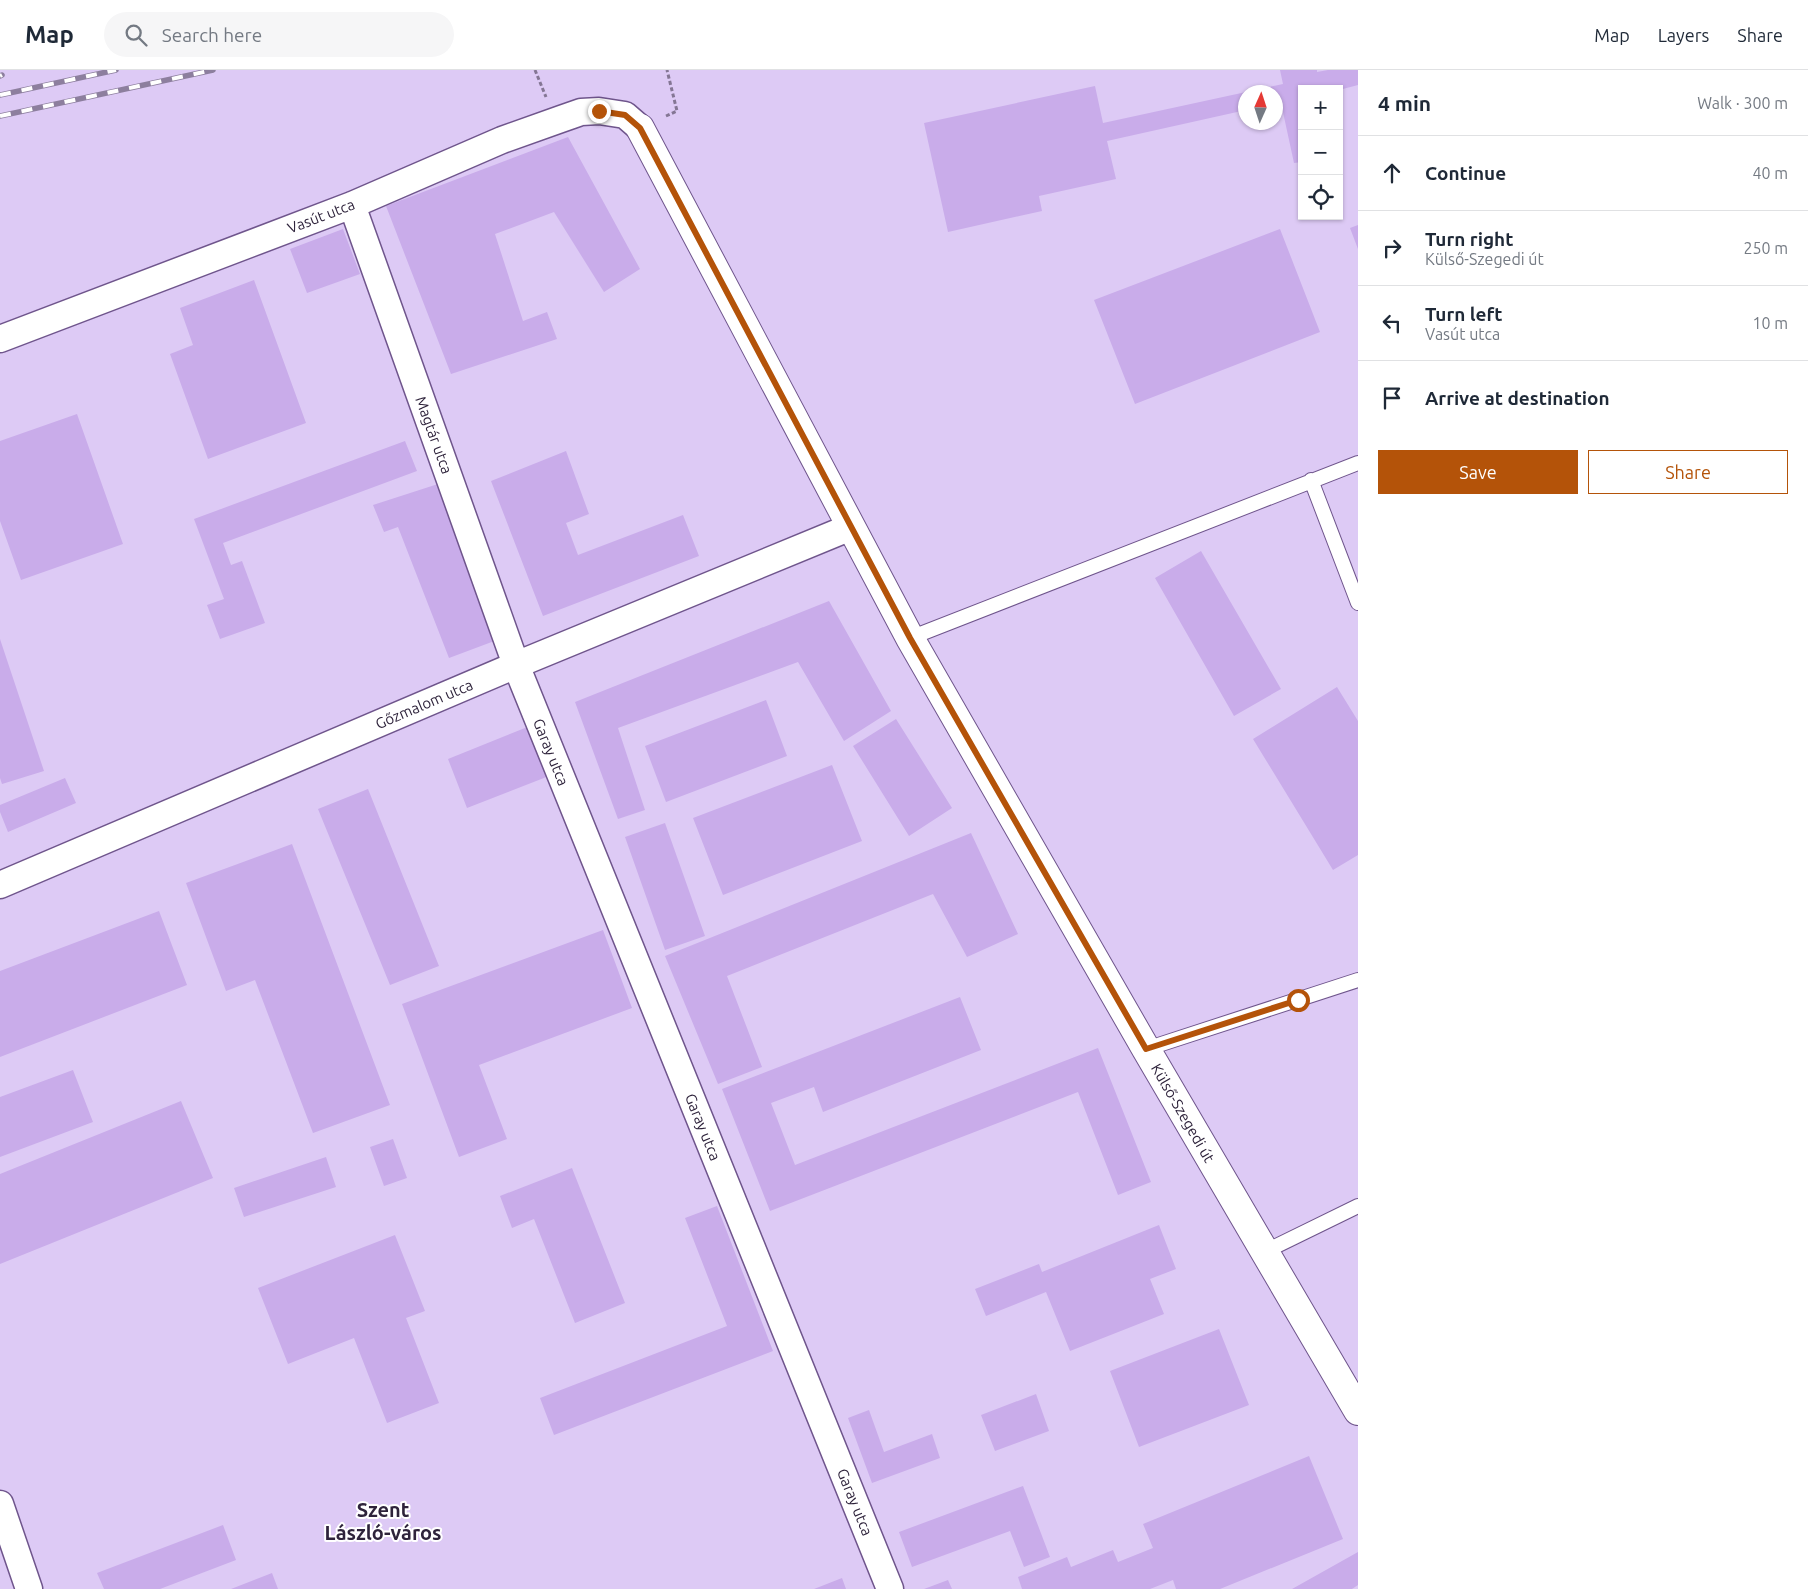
<!DOCTYPE html>
<meta charset="utf-8">
<style>
:root{--surface:#fff;--page:#f6f6f7;--text:#1f2937;--muted:#747a83;--line:#e0e1e3;--accent:#b45309}
body{margin:0;font-family:Ubuntu,sans-serif;background:var(--page);color:var(--text)}
.controls{position:absolute;right:15px;top:15px;display:grid;overflow:hidden;border-radius:0px;box-shadow:0 1px 4px #0004}
.controls button{width:45px;height:45px;display:grid;place-items:center;padding:0;border:0;border-bottom:1px solid var(--line);background:var(--surface);color:var(--text);font:25px sans-serif}
.compass{position:absolute;left:1238px;top:15px;width:45px;height:45px;border-radius:50%;background:var(--surface);box-shadow:0 1px 4px #0004;rotate:3deg}
.stop{position:absolute;width:15px;height:15px;margin:-11px;border:4px solid #b45309;border-radius:50%;background:#fff}
.stop.end{background:#b45309;border-color:#fff;box-shadow:0 1px 5px #0008}
.list{margin:0;padding:0;list-style:none}
h2{display:flex;justify-content:space-between;align-items:center;height:65px;margin:0;padding:0 20px;font-size:21px}
h2 small{font-size:16px;font-weight:400;color:var(--muted)}
.list li{display:grid;grid-template-columns:32px 1fr auto;gap:15px;align-items:center;box-sizing:border-box;height:75px;padding:0 20px;border-top:1px solid var(--line)}
.list b{display:block;font-size:19px;white-space:nowrap}
.list p{margin:0;font-size:16px;white-space:nowrap;color:var(--muted)}
.list em{font-size:16px;font-style:normal;color:var(--muted)}
.actions{display:flex;gap:10px;padding:15px 20px}
.actions a{flex:1;padding:11px 0;border:1px solid var(--accent);border-radius:0px;text-align:center;font-size:18px;color:var(--accent)}
.actions .main{background:var(--accent);color:#fff}
.icon{flex:none;width:28px;height:28px;fill:none;stroke:currentColor;stroke-width:2;stroke-linecap:round;stroke-linejoin:round}
.map{position:relative;flex:none;width:1358px;height:1519px;overflow:hidden}
header{display:flex;align-items:center;gap:30px;box-sizing:border-box;height:70px;padding:0 25px;background:var(--surface);border-bottom:1px solid var(--line)}
header strong{font-size:24px}
nav{display:flex;gap:28px;margin-inline-start:auto;font-size:18px}
.search{width:350px;height:45px;background:var(--page);display:flex;align-items:center;gap:12px;box-sizing:border-box;padding:0 18px;border-radius:28px;color:var(--muted);font-size:19px}
main{display:flex}
aside{flex:1;background:var(--surface)}
.map>svg:first-child{display:block}
.built{fill:#ddcaf5;fill-rule:evenodd}
.building{fill:#c9acea}
.lines{fill:none;stroke-linecap:round;stroke-linejoin:round}
.service-casing{stroke:#6f558c;stroke-width:16}
.minor-casing{stroke:#6f558c;stroke-width:29}
.tertiary-casing{stroke:#6f558c;stroke-width:30}
.path{stroke:#847694;stroke-width:3;stroke-dasharray:4 2.5;stroke-linecap:butt}
.service{stroke:#fff;stroke-width:14}
.minor{stroke:#fff;stroke-width:26}
.tertiary{stroke:#fff;stroke-width:28}
.rail-casing{stroke:#8d7f9e;stroke-width:5.5}
.rail{stroke:#fff;stroke-width:4;stroke-dasharray:11;stroke-linecap:butt}
.route{stroke:#b45309;stroke-width:6}
.labels{text-anchor:middle;dominant-baseline:central;stroke-width:4;stroke-linejoin:round;paint-order:stroke}
.street-label{font-size:15px;fill:#2e233b;stroke:#fff}
.district-label{font-size:20px;font-weight:bold;fill:#2e233b;stroke:#fff}
</style>
<header>
<strong>Map</strong>
<div class="search"><svg class="icon" aria-label="search" viewBox="0 0 24 24"><circle cx="10" cy="10" r="6"/><path d="M15 15l6 6"/></svg>Search here</div>
<nav><a>Map</a><a>Layers</a><a>Share</a></nav>
</header>
<main>
<div class="map">
<svg width="1358" height="1519" viewBox="0 0 1358 1519">
<rect width="100%" height="100%" fill="#e8d7fd"/>
<path class="built" d="M0 0H1358V1519H0ZM1302 19H1339V146H1302ZM1246 22H1276V52H1246Z"/>
<path class="building" d="M1280 0H1317V2L1328 0H1358V15L1339 20 1302 19V92L1294 93 1281 33 1276 34V22H1246L1283 14Z
M1095 16 1103 53 1246 22V40L1107 71 1116 109 1039 126 1042 141 948 162 924 53Z
M568 67 640 199 604 222 554 142 495 164 523 251 547 242 557 269 451 304 386 136Z
M1358 155V179L1350 158Z
M343 159 360 204 307 223 290 179Z
M1280 159 1320 262 1135 334 1094 230Z
M254 210 306 353 208 389 170 284 193 275 180 238Z
M77 344 123 474 21 510 0 451V371Z
M405 371 417 401 223 473 231 495 242 491 265 553 220 569 207 535 224 529 194 449Z
M566 381 589 444 566 453 578 485 683 445 699 486 543 546 491 411Z
M438 414 497 570 449 588 398 457 384 462 373 435Z
M1201 481 1281 619 1234 646 1155 508Z
M829 531 891 641 844 671 798 592 618 658 645 740 618 749 575 632Z
M0 569 44 701 2 714 0 708Z
M1337 617 1358 651V785L1333 800 1253 669Z
M766 630 787 686 666 732 645 676Z
M896 649 952 738 909 766 853 676Z
M530 656 549 706 467 738 448 689Z
M832 695 862 771 723 825 693 748Z
M65 708 76 733 8 762 0 742V735Z
M368 719 439 896 390 915 318 739Z
M665 753 705 866 665 880 625 767Z
M971 763 1018 864 967 887 933 824 727 906 762 997 718 1014 665 886Z
M292 774 390 1035 313 1063 255 910 226 921 186 813Z
M159 841 187 915 0 987V901Z
M603 860 632 938 479 995 507 1069 459 1087 402 934Z
M960 927 981 980 823 1042 814 1017 771 1033 795 1095 1098 978 1151 1112 1118 1125 1078 1022 770 1141 722 1019Z
M73 1000 93 1052 0 1087V1027Z
M181 1031 213 1108 0 1194V1104Z
M393 1069 407 1108 384 1116 370 1077Z
M326 1087 336 1117 244 1147 234 1118Z
M572 1098 625 1233 575 1253 534 1149 512 1158 500 1126Z
M717 1136 773 1281 554 1365 540 1328 727 1256 685 1148Z
M1159 1155 1176 1199 1150 1209 1164 1244 1070 1281 1046 1222 986 1246 975 1219 1039 1194 1042 1202Z
M395 1165 425 1241 406 1248 439 1333 387 1353 354 1268 288 1294 258 1218Z
M1219 1259 1249 1335 1139 1377 1110 1301Z
M1036 1324 1049 1361 995 1381 981 1345Z
M869 1340 884 1382 932 1364 940 1388 872 1413 848 1348Z
M1309 1386 1343 1469 1220 1519H1176L1173 1510 1150 1519H1022L1018 1507 1067 1487 1071 1497 1113 1480 1118 1492 1153 1478 1143 1454Z
M1023 1416 1050 1487 1024 1497 1010 1461 912 1497 899 1462Z
M223 1455 236 1490 160 1519H104L97 1503Z
M1358 1482V1515L1352 1519H1292Z
M272 1503 278 1519H231Z
M842 1508 846 1519H814Z
M948 1510 952 1519H924Z"/>
<g class="lines">
<g class="service-casing">
<path id="service" d="M1311 410 1358 533
M910 568 1358 393
M1146 979 1358 910
M1264 1182 1358 1136"/>
</g>
<g class="minor-casing">
<path id="minor" d="M352 135 516 595 890 1519
M0 269 352 135 502 70 561 49 581 42 599 41 625 45 640 58
M0 815 516 595 851 457
M0 1434 29 1519"/>
</g>
<g class="tertiary-casing">
<path id="tertiary" d="M640 58 910 568 1146 979 1358 1341"/>
</g>
<path class="path" d="M535 0 546 27
M666 46 677 41 667 0"/>
<use href="#service" class="service"/>
<use href="#minor" class="minor"/>
<use href="#tertiary" class="tertiary"/>
<g class="rail-casing">
<path id="rail" d="M0 6 2 5
M0 25 116 0
M0 46 213 0"/>
</g>
<use href="#rail" class="rail"/>
</g>
<g class="lines">
<path class="route" d="M599 41 625 45 640 58 910 568 1146 979 1298 930"/>
</g>
<g class="labels">
<g class="street-label">
<text transform="translate(321 146) rotate(-21)">Vasút utca</text>
<text transform="translate(434 365) rotate(70)">Magtár utca</text>
<text transform="translate(424 634) rotate(-23)">Gőzmalom utca</text>
<text transform="translate(551 682) rotate(68)">Garay utca</text>
<text transform="translate(1183 1043) rotate(60)">Külső-Szegedi út</text>
<text transform="translate(703 1057) rotate(68)">Garay utca</text>
<text transform="translate(855 1432) rotate(68)">Garay utca</text>
</g>
<g class="district-label">
<text x="383" y="1439">Szent<tspan x="383" dy="23">László-város</tspan></text>
</g>
</g>
</svg>
<div class="controls">
<button>+</button>
<button>−</button>
<button><svg class="icon" aria-label="locate" viewBox="0 0 24 24"><circle cx="12" cy="12" r="6"/><path d="M12 2v4M12 18v4M2 12h4M18 12h4"/></svg></button>
</div>
<svg class="compass" viewBox="-18 -18 36 36"><path d="M0-13l5 13h-10z" fill="#e53935"/><path d="M0 13l5-13h-10z" fill="#747a83"/></svg>
<div class="stop" style="left:1298px;top:930px"></div>
<div class="stop end" style="left:599px;top:41px"></div>
</div>
<aside>
<h2>4 min<small>Walk · 300 m</small></h2>
<ul class="list">
<li><svg class="icon" aria-label="ahead" viewBox="0 0 24 24"><path d="M12 20V5M6 11l6-6 6 6"/></svg><div><b>Continue</b></div><em>40 m</em></li>
<li><svg class="icon" aria-label="right" viewBox="0 0 24 24"><path d="M7 20v-9h11M14 6l5 5-5 5"/></svg><div><b>Turn right</b><p>Külső-Szegedi út</p></div><em>250 m</em></li>
<li><svg class="icon" aria-label="left" viewBox="0 0 24 24"><path d="M17 20v-9H6M10 6l-5 5 5 5"/></svg><div><b>Turn left</b><p>Vasút utca</p></div><em>10 m</em></li>
<li><svg class="icon" aria-label="arrive" viewBox="0 0 24 24"><path d="M6 21V4h12l-3 4 3 4H6"/></svg><div><b>Arrive at destination</b></div></li>
</ul>
<div class="actions"><a class="main">Save</a><a>Share</a></div>
</aside>
</main>
